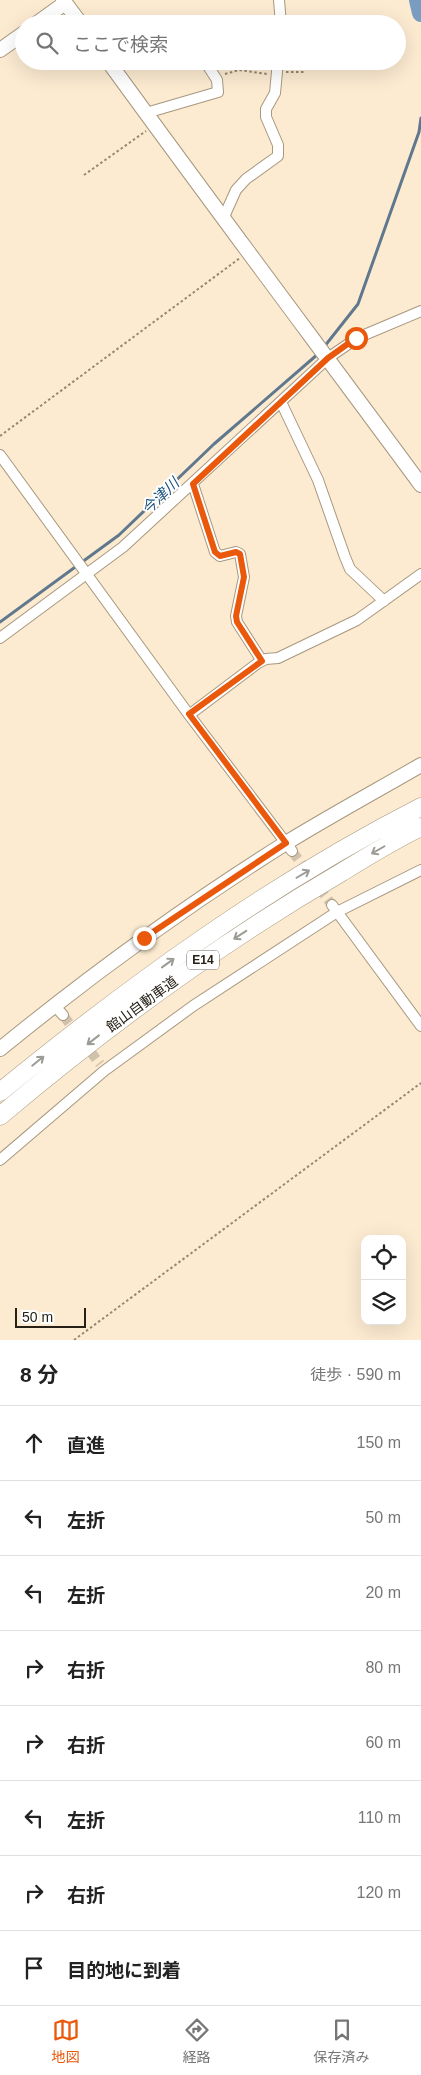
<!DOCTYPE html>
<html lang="ja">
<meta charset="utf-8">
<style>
:root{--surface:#fff;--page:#f6f6f6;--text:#222;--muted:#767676;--line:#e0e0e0;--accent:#ea580c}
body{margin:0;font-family:Helvetica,"Noto Sans JP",sans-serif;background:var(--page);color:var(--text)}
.controls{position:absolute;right:15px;bottom:15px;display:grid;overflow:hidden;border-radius:10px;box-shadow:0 5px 20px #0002}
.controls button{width:45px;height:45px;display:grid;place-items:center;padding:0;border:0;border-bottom:1px solid var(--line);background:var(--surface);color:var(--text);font:25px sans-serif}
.scale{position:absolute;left:15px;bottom:12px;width:71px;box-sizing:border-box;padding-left:5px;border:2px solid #262016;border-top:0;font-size:14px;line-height:18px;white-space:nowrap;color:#262016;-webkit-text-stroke:4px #fff;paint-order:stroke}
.stop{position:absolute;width:15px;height:15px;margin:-11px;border:4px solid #ea580c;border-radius:50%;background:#fff}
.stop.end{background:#ea580c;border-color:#fff;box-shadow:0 1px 5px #0008}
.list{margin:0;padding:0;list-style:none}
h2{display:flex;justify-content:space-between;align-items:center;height:65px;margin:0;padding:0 20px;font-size:21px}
h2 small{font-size:16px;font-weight:400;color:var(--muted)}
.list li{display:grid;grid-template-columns:32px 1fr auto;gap:15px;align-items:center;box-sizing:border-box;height:75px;padding:0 20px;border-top:1px solid var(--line)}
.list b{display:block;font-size:19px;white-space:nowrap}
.list em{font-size:16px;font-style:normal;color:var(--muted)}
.icon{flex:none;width:28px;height:28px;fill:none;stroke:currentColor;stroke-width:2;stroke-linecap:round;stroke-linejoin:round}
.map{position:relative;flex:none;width:421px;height:1340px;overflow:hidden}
.search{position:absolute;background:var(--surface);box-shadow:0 5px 20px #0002;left:15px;right:15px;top:15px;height:55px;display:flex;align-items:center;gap:12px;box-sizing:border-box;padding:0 18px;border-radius:28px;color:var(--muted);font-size:19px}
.sheet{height:665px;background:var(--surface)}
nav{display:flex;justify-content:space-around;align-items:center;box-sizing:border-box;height:70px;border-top:1px solid var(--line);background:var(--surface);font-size:14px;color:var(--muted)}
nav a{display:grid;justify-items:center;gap:2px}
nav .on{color:var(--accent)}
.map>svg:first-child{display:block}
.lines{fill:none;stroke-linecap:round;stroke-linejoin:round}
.stream{stroke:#60788e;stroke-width:3}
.river{stroke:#799dc1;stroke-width:18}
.street-tunnel{stroke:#d1c2ac;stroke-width:10;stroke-dasharray:10 5;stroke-linecap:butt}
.street-casing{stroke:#a7987f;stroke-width:12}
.secondary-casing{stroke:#a7987f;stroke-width:16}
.highway-casing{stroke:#a7987f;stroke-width:19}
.path{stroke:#938775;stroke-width:2;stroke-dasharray:2.5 2.5;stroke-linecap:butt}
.street{stroke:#fff;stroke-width:10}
.secondary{stroke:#fff;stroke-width:14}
.highway{stroke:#fff;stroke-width:18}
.oneway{stroke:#9d9b96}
.route{stroke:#ea580c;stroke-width:6}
.labels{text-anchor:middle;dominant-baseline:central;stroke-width:4;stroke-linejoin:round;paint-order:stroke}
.shield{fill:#fff;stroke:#67635c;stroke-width:1}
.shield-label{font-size:12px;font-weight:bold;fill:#262016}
.street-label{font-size:14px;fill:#262016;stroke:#fff}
.water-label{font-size:15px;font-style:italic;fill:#1a517f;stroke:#fff}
</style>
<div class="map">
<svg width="421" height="1340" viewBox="0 0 421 1340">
<rect width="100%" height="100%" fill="#fcebd1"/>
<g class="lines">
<path class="stream" d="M324 347 358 304 419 132 421 118
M0 622 119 535 214 444 318 354"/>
<path class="river" d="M418 0 421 13"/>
<path class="street-tunnel" d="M292 851 332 905
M63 1015 100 1064"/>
<g class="street-casing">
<path id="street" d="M279 0 281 24
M146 113 218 92 217 80 208 66 207 61
M223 219 236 190 246 179 278 156V145L266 117V109L275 93 278 61
M281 402 318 480 345 557 350 569 384 601
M0 455 187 712 292 851
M193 484 215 552 220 556 236 552 240 554 244 577 236 616 237 622 262 661
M0 638 123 547 328 358 357 338 421 311
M189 715 258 663 266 659 278 658 357 620 421 574
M332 905 421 1026
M54 1005 63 1015
M0 1160 104 1071 193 1006 337 912 421 870"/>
</g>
<g class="secondary-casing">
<path id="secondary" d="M63 0 81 24
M36 24 65 3
M0 50 24 33
M108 61C211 203 317 344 421 485
M0 1049C91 975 187 905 286 843 330 816 376 791 421 765"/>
</g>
<g class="highway-casing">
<path id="highway" d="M0 1092C131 985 270 884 421 807
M0 1116C108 1025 220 943 342 872 368 856 394 840 421 827"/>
</g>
<path class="path" d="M286 72H305
M225 74 239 70 267 74
M84 175 146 131
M0 436 240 258
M74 1340 421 1083"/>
<use href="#street" class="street"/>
<use href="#secondary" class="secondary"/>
<use href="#highway" class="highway"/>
</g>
<defs><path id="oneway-shaft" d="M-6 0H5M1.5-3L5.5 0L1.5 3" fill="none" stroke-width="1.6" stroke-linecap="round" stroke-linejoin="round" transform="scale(1.25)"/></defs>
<g class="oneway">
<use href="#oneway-shaft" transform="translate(378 850) rotate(150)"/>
<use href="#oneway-shaft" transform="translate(303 874) rotate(-30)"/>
<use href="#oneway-shaft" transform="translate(240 935) rotate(147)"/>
<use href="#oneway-shaft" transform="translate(168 963) rotate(-36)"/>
<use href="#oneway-shaft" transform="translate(93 1040) rotate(142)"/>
<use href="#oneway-shaft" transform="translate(38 1061) rotate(-39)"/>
</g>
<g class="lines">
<path class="route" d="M144 938 286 843 189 714 262 661 237 622 236 616 244 577 240 554 236 552 220 556 215 552 193 484 328 358 356 338"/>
</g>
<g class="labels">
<rect class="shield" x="187" y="950.5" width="32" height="19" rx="4"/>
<g class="shield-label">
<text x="203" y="960">E14</text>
</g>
<g class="street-label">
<text transform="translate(142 1004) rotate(-36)">館山自動車道</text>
</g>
<g class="water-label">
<text transform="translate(160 496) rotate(-44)">今津川</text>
</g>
</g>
</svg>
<div class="controls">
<button><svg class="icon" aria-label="locate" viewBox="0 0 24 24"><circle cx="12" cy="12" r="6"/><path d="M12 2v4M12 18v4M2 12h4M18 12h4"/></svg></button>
<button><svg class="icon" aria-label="layers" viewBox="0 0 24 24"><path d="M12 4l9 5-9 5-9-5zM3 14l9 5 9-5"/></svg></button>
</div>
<div class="scale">50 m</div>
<div class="stop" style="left:356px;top:338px"></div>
<div class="stop end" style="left:144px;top:938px"></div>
<div class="search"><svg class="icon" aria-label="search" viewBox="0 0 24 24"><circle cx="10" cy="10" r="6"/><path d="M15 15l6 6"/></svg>ここで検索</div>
</div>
<section class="sheet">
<h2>8 分<small>徒歩 · 590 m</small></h2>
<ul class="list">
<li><svg class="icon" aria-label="ahead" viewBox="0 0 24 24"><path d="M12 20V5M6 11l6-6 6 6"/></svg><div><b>直進</b></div><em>150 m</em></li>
<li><svg class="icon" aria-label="left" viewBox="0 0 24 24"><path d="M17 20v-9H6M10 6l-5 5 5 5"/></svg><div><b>左折</b></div><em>50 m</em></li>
<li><svg class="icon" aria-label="left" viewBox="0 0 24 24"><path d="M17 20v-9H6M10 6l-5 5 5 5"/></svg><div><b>左折</b></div><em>20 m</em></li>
<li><svg class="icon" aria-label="right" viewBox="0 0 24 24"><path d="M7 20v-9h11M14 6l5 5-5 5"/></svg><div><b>右折</b></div><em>80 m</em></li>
<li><svg class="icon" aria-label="right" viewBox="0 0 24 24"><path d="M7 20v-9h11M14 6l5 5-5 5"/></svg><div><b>右折</b></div><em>60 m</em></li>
<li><svg class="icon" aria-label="left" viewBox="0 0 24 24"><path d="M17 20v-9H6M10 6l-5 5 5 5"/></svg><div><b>左折</b></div><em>110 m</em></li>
<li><svg class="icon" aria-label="right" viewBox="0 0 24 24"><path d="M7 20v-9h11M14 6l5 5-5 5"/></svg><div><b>右折</b></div><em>120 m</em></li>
<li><svg class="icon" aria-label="arrive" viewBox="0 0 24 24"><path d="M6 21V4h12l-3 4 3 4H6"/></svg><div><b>目的地に到着</b></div></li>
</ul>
</section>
<nav>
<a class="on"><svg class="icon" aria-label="map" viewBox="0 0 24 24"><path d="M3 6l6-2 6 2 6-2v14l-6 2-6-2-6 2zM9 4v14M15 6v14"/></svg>地図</a>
<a><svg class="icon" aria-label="directions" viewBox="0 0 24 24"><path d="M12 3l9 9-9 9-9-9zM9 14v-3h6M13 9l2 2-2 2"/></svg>経路</a>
<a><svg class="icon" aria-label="saved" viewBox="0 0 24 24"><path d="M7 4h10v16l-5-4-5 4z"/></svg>保存済み</a>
</nav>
